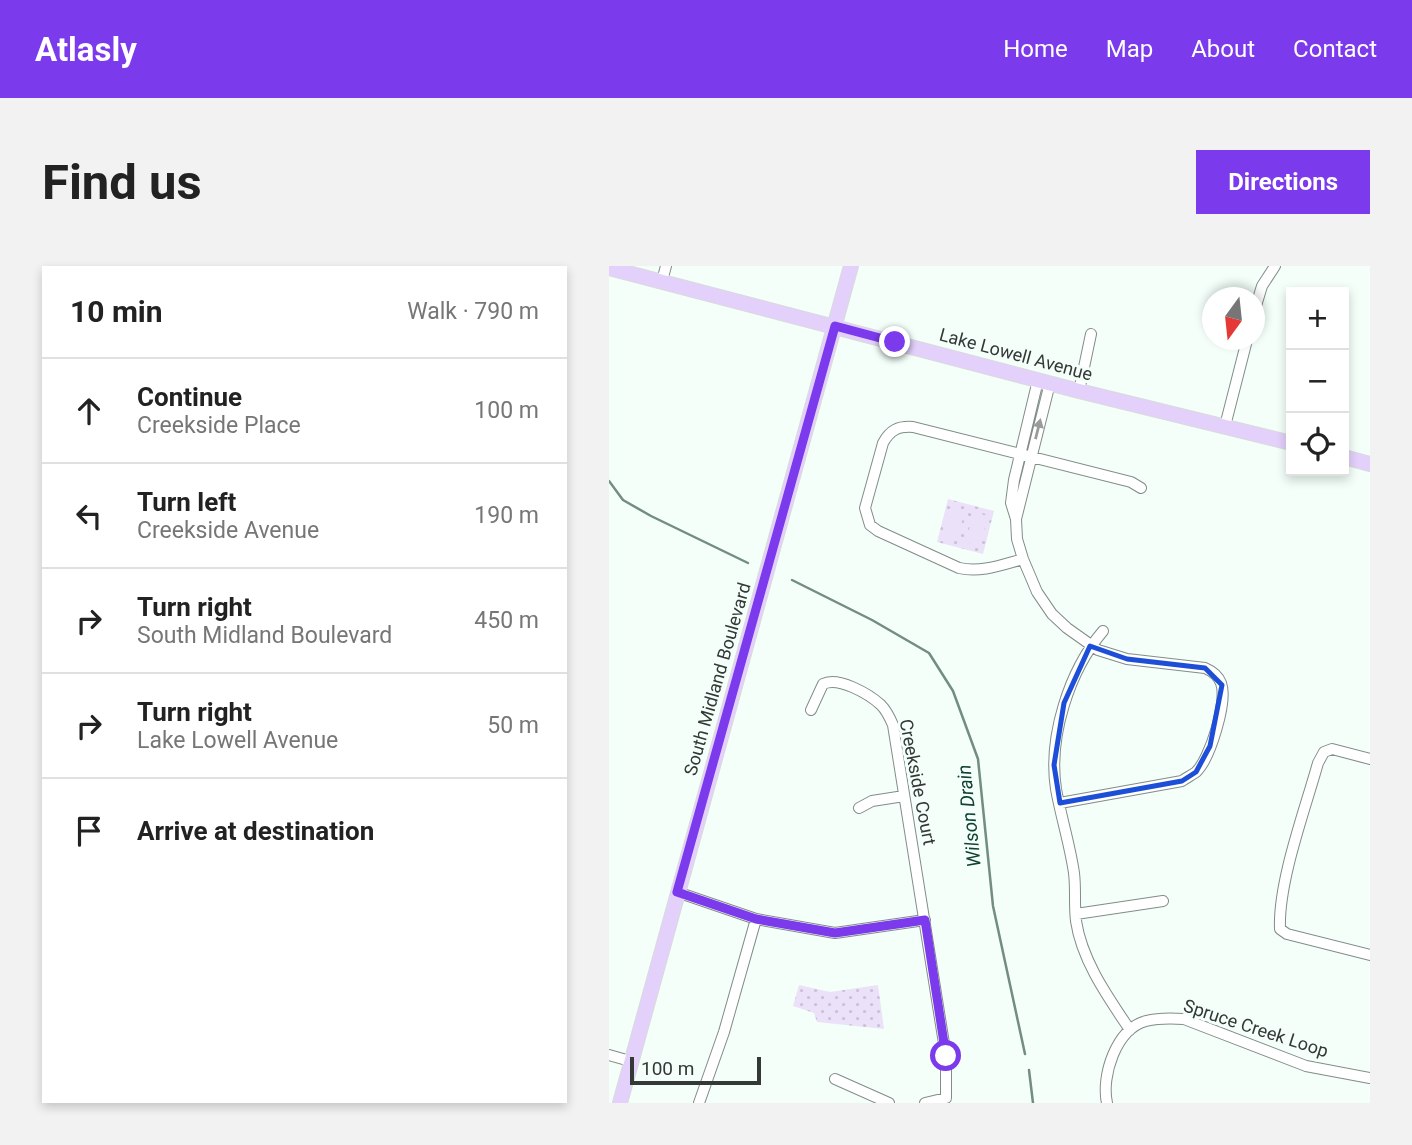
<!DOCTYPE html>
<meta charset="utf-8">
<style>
:root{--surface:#fff;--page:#f2f2f2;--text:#222;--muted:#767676;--line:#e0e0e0;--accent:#7c3aed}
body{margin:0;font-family:Roboto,sans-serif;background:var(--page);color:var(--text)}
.controls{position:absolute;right:21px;top:21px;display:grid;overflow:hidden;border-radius:0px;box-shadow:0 4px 10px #0003}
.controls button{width:63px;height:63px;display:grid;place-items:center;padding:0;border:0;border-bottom:2px solid var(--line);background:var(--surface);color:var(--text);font:35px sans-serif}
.compass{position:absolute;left:593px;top:21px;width:63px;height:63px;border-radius:50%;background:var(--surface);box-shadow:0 4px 10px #0003;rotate:195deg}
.scale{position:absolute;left:21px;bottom:18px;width:131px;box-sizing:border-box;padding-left:7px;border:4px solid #343836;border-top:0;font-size:19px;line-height:24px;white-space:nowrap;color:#343836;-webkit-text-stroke:5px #f4fffa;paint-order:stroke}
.stop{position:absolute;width:21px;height:21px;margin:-16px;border:5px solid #7c3aed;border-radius:50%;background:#fff}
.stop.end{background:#7c3aed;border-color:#fff;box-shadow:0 2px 7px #0008}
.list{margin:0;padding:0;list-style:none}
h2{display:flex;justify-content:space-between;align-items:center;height:91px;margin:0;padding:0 28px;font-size:30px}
h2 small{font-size:23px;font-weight:400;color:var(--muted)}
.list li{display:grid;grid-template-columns:46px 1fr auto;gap:21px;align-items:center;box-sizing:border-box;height:105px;padding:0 28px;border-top:2px solid var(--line)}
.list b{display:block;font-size:26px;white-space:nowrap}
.list p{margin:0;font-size:23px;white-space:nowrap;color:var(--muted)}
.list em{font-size:23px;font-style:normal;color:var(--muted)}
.icon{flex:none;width:38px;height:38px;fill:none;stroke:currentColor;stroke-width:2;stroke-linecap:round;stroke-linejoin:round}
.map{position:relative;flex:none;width:761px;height:837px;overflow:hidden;border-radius:0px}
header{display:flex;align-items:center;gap:42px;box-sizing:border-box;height:98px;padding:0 35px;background:var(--accent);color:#fff}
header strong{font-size:33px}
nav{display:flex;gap:38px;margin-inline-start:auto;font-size:24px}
.intro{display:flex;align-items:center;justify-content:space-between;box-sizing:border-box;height:168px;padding:0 42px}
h1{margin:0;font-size:49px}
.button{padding:18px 32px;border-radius:0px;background:var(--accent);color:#fff;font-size:24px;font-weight:700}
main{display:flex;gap:42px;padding:0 42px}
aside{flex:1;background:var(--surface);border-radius:0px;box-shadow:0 4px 10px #0003}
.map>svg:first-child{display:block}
.park{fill:url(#park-dots)}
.garden{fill:#ebe1f8}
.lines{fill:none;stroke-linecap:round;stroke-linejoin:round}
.stream{stroke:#738d82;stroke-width:2.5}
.minor-casing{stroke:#828c88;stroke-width:12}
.major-casing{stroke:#dadbdb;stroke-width:16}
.minor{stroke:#fff;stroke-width:10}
.major{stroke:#e3d0fb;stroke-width:14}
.oneway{fill:#9a9c9a}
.route{stroke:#7c3aed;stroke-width:9}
.marked{fill:none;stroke:#1d4ed8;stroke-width:5;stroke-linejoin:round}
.labels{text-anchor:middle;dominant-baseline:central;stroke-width:6;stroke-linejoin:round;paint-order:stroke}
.street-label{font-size:18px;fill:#343836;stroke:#f4fffa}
.water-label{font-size:19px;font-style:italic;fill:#104232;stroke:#f4fffa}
</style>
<header>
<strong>Atlasly</strong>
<nav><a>Home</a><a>Map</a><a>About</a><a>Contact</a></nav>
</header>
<div class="intro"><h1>Find us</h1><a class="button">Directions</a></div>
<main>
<aside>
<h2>10 min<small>Walk · 790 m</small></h2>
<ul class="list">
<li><svg class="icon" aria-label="ahead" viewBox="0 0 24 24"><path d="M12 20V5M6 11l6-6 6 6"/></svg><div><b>Continue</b><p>Creekside Place</p></div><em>100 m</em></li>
<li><svg class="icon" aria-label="left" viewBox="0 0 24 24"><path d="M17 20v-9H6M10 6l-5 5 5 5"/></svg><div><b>Turn left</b><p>Creekside Avenue</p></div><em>190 m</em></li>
<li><svg class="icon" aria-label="right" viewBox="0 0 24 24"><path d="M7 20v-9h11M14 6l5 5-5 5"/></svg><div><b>Turn right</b><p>South Midland Boulevard</p></div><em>450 m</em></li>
<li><svg class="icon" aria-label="right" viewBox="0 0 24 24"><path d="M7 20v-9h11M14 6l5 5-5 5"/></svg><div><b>Turn right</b><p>Lake Lowell Avenue</p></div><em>50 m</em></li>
<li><svg class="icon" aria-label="arrive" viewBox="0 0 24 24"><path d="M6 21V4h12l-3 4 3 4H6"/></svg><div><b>Arrive at destination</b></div></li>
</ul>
</aside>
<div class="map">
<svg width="761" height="837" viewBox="0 0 761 837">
<defs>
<pattern id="park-dots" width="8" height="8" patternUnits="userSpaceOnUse" patternTransform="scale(1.75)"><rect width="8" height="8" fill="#ebe1f8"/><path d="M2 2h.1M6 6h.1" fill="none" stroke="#cac2d5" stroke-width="1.8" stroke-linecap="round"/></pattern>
</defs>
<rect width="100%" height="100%" fill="#f4fffa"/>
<path class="park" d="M339 233 385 245 374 288 328 276Z
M190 719 221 726 269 719 275 763 208 756 205 747 184 740Z"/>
<path class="garden" d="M342 240 356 244 348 275 334 271Z
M364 246 379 250 371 281 357 277Z"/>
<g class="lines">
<path class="stream" d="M0 215 14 234 42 250 139 297
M183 314 263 354 320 387 344 425 369 493 384 640 416 788
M420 804 424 837"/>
<g class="minor-casing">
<path id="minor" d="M53 15 57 0
M646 43 653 20 666 0
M429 114 405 214 402 237 407 253 408 273 414 293 428 326 443 348 458 362 489 384 518 393 596 402C603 405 609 409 612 417 619 435 601 493 587 506 583 509 577 512 573 515L451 537
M470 125 482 68
M616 160 638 74
M407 253 441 117
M414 293C392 299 372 307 350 302L269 265 261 259 256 242 274 177C281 164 289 160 304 161L522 216 532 222
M494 365C460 405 439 471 447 523 452 551 461 579 465 607 467 623 465 639 467 655 473 695 499 731 521 764
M202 444 214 418C229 410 260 428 272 439 277 444 281 452 284 459L337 790V832L316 837
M761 493 723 483 715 486 709 497C696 544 669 616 671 663L678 668 761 689
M250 542 263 535 295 530
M68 626 147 653 226 667 316 654
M467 648 554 635
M0 789 21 795
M226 813 280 837
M90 837 115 766 147 653
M498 837C492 810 507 763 537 755 549 752 562 752 575 753L697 800 761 812"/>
</g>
<g class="major-casing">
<path id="major" d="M0 2 470 125 682 177
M735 191 761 198
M11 837 242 0"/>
</g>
<use href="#minor" class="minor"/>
<use href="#major" class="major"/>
</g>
<defs><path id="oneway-solid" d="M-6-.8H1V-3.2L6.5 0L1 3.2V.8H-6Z" transform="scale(1.75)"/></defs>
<use class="oneway" href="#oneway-solid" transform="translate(429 163) rotate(-76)"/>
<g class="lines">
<path class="route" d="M286 76 226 60 68 626 147 653 226 667 316 654 337 790"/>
</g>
<path class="marked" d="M481 380 518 393 596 402 613 419 601 480 587 506 573 515 451 537 445 499 455 437Z"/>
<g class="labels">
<g class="street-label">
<text transform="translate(407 88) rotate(15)">Lake Lowell Avenue</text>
<text transform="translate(108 413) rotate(-74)">South Midland Boulevard</text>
<text transform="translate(309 516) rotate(79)">Creekside Court</text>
<text transform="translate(647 762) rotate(18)">Spruce Creek Loop</text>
</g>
<g class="water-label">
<text transform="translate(360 550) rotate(-96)">Wilson Drain</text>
</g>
</g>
</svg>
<div class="controls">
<button>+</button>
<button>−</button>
<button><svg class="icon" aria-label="locate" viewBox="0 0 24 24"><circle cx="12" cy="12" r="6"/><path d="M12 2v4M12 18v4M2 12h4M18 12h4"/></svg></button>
</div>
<svg class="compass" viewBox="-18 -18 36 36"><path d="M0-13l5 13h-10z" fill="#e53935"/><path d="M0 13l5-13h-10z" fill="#767676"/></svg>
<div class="scale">100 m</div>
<div class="stop" style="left:337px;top:790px"></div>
<div class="stop end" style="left:286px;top:76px"></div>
</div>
</main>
